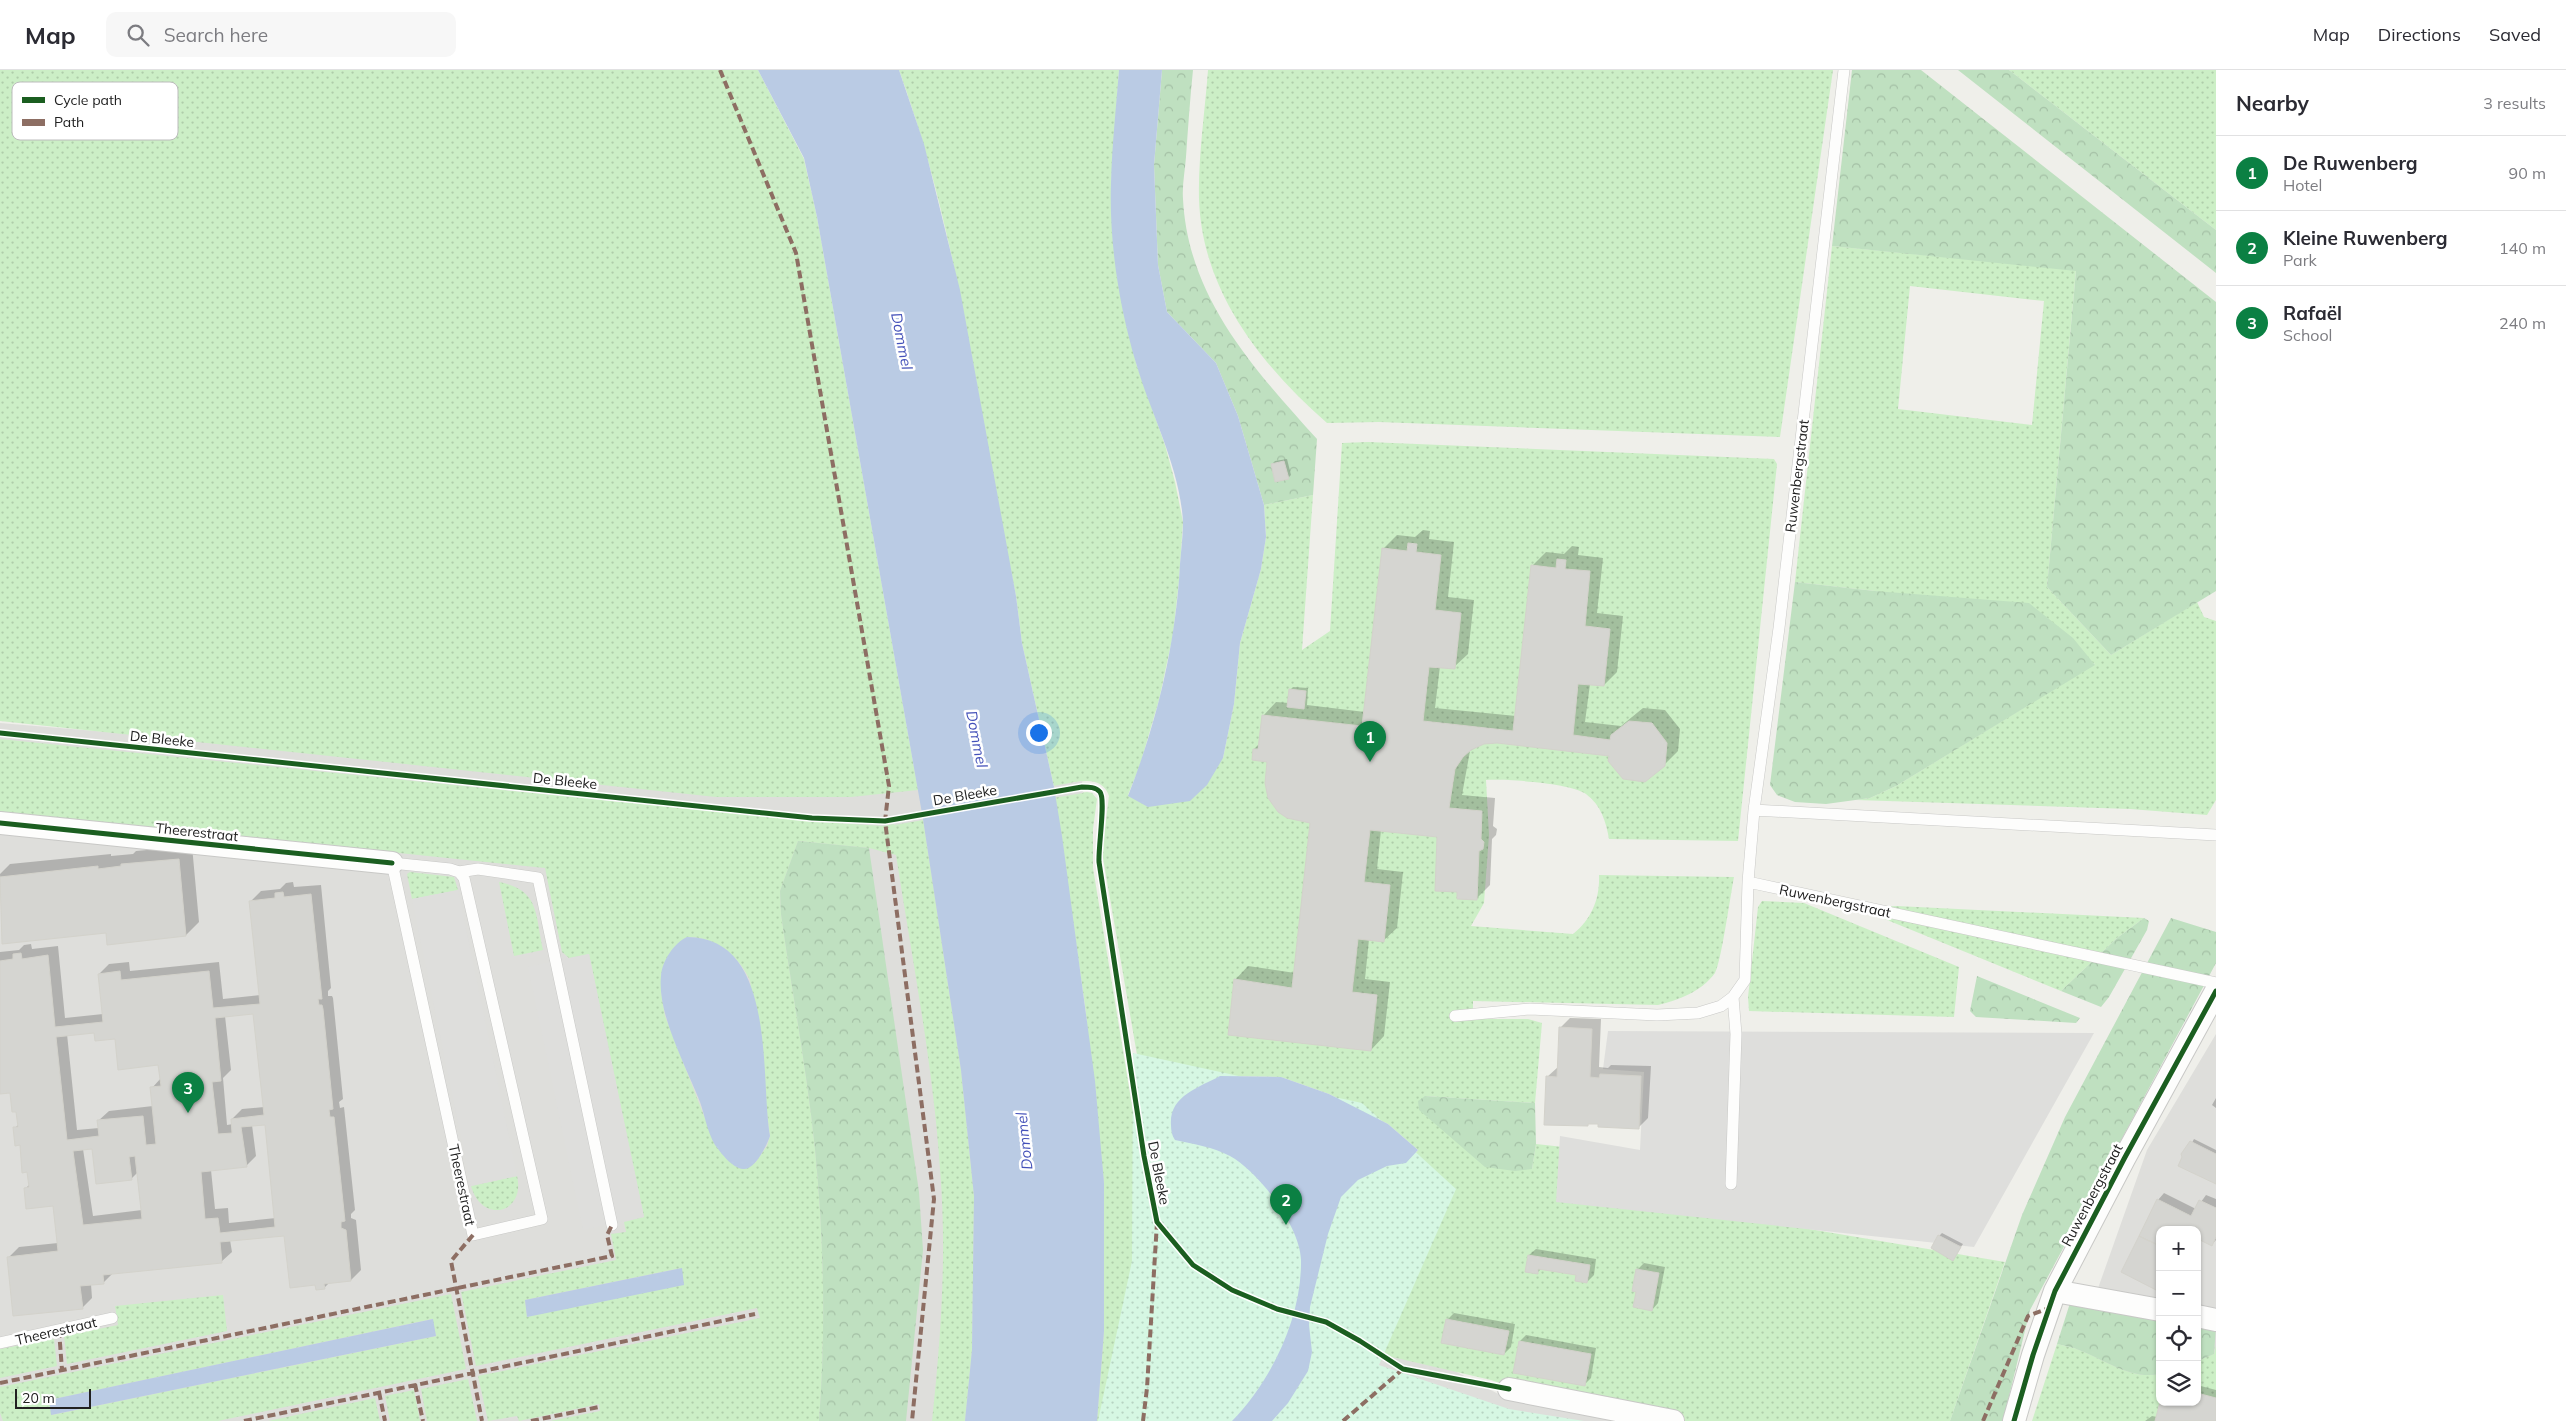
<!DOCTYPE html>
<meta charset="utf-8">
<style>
:root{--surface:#fff;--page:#f7f7f7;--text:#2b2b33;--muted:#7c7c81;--line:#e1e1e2;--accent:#0b8043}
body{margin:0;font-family:Mulish,sans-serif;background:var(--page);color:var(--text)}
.controls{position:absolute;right:15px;bottom:15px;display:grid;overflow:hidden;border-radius:10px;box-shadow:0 1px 4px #0004}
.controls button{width:45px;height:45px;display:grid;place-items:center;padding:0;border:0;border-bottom:1px solid var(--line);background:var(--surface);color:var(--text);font:25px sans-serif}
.scale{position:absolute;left:15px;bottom:12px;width:76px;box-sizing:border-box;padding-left:5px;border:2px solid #212121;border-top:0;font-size:14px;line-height:18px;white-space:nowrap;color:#212121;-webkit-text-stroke:4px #fff;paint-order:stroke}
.you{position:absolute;left:1038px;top:662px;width:18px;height:18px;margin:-12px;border:4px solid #fff;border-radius:50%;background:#1a73e8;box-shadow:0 0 0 8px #1a73e833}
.badge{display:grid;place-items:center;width:32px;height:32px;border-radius:50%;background:var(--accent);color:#fff;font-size:16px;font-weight:700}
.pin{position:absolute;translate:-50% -41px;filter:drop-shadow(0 1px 2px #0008)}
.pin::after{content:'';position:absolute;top:26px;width:18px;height:15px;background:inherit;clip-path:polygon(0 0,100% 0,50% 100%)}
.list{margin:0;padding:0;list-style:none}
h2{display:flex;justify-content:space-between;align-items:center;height:65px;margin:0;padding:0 20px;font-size:21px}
h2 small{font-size:16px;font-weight:400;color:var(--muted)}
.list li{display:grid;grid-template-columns:32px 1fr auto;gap:15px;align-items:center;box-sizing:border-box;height:75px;padding:0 20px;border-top:1px solid var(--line)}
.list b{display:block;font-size:19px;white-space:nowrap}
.list p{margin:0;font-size:16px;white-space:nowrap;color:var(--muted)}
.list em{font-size:16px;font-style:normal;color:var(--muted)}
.icon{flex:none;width:28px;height:28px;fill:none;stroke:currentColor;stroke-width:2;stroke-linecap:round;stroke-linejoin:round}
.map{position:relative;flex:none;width:2216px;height:1351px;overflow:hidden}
header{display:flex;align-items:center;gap:30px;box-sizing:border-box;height:70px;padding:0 25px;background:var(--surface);border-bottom:1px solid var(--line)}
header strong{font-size:24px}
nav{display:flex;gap:28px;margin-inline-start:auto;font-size:18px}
.search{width:350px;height:45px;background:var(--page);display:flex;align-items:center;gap:12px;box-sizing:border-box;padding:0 18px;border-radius:10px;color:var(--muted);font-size:19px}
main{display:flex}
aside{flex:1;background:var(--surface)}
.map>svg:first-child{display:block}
.residential{fill:#dededb;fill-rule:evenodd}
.grass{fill:url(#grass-dots);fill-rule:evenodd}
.forest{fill:url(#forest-crowns)}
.park{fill:url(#park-dots)}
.parking{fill:#dededc}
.water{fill:#bacbe4}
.shadow{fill:#0003;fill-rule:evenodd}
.building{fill:#d5d5d1;stroke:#d3d2cb;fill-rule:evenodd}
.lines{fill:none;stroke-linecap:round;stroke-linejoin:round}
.lane-casing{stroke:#c8c8c6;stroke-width:12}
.street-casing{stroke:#c8c8c6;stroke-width:24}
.lane{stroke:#fdfdfc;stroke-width:11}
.street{stroke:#fdfdfc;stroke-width:22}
.quiet{stroke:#8d6e63;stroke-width:4;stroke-dasharray:8 4;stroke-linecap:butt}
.cycleway-casing{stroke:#fff;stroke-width:8}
.cycleway{stroke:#1b5e20;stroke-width:5}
.labels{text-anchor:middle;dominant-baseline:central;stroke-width:5;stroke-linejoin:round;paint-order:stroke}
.street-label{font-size:14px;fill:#212121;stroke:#fff}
.water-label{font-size:15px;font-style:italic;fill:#4451b9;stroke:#fff}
.key{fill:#fff;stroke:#bcbcbc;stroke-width:1}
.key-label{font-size:14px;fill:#212121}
</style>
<header>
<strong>Map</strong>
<div class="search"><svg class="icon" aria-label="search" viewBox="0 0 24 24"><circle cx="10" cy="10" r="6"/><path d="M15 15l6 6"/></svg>Search here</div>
<nav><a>Map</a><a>Directions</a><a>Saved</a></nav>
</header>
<main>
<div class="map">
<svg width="2216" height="1351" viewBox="0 0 2216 1351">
<defs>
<pattern id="grass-dots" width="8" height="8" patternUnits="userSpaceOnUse" patternTransform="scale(1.25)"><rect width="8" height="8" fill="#ccefc6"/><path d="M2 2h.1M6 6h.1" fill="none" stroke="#afcdaa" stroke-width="1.8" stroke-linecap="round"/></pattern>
<pattern id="forest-crowns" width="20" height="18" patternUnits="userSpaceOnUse" patternTransform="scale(1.25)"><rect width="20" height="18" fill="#bfe0c0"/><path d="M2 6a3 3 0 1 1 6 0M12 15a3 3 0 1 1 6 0" fill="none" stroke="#a4c0a5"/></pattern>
<pattern id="park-dots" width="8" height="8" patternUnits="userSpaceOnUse" patternTransform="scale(1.25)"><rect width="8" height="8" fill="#d6f7e3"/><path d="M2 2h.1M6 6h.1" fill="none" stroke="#b7d3c2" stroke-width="1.8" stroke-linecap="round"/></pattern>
</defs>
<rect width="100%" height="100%" fill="#efefea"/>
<path class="residential" d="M0 653 675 710 926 694 1128 1076 1313 1226 1504 1327 1758 1351H0Z
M2216 964V1351H2051L2147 1080ZM2160 1160H2197V1332H2160Z"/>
<path class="grass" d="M0 0H758L804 89 817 147 918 720 851 727H716L0 651Z
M899 0H1119L1111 115 1136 293 1165 375 1175 412 1183 452 1179 511 1173 565 1159 630 1140 695 1128 725 1223 688 1234 634 1240 573 1261 499 1266 467 1264 435 1313 425 1302 580 1330 561 1342 373 1368 372 1774 389 1777 394 1738 771 1609 769C1606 752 1601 735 1586 724 1571 713 1507 709 1486 710L1489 765 1484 833 1471 856 1573 864C1592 849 1600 828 1599 805L1734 807C1731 822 1721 894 1715 903 1702 921 1679 930 1658 935L1473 931V949H1528L1542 953 1535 1033 1425 1026 1532 1099 1536 1074 1729 1095 1720 1144 2005 1192 1950 1351H1672L1546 1329 1491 1310 1392 1287 1375 1278 1315 1213 1418 1080 1388 1054 1329 1024 1281 1007 1220 1006 1146 1037 1102 782 1109 726C1101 702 1073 713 1054 717L1022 573 1016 526C979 350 961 170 899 0Z
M1208 0H1833L1780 367 1379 352 1327 353C1261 295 1202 221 1199 129 1198 88 1205 41 1208 0Z
M2009 0H2216V160L2199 147Z
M1832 176 2076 200 2047 517 2111 585 2197 532 2204 547 2216 551V730L2207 745 2130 739 1856 730 1870 728 1896 716 2095 594 1875 521 1795 512ZM1910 216 2044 231 2032 355 1898 339Z
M0 669 818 752 883 756 923 749 961 1000 974 1126 972 1280 965 1351H932C941 1267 947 1183 940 1099 933 994 912 889 896 785L869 778 798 771 780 821 781 844C792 922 807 1001 815 1079 824 1170 826 1260 819 1351H550L600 1341 599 1334 519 1351 517 1346 488 1351 478 1306 760 1248 757 1238 476 1296 461 1222 616 1190 611 1164 626 1162 624 1152 644 1147 589 884 569 888 562 882 545 798 0 742ZM687 867C716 867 738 885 750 910L770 1066 767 1076 755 1093 715 1074 665 946 661 922V904ZM681 1198 527 1247V1246L525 1230Z
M1087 722 1092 723 1097 729 1093 759V798L1137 1066 1232 1351H1097L1104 1261V1113L1085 936 1055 726Z
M410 802 454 807 458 820 412 829 407 804Z
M499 812C540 820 535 844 543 880L514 886Z
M1762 831 1804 833 1959 897 1954 947 1749 941 1748 927 1758 837Z
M1897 836 2144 848 2117 868 2061 921 1892 852 1868 842 1864 837Z
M517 1106C526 1143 482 1155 471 1116Z
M451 1224 466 1299 218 1351H3L0 1343V1317ZM432 1249 436 1266 52 1345 49 1330Z
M223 1225 227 1261 67 1294 64 1266 118 1255 115 1236Z
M54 1269 57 1296 0 1308V1279Z
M2057 1274C2064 1276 2072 1277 2079 1280 2105 1290 2131 1310 2160 1304V1332H2197V1291L2214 1284 2216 1275V1351H2032Z
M468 1309 477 1351H427L421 1319Z
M414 1320 420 1351H390L385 1326Z
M375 1328 380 1351H268Z"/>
<path class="forest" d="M1162 0H1193C1190 29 1188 58 1186 87 1185 101 1182 115 1183 129 1188 228 1254 299 1317 369L1313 425 1264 435 1238 346 1216 293 1167 242 1158 195 1154 95Z
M1852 0H1921L2216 232V521L2111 585 2047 517 2076 201 1832 176Z
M1958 0H2009L2199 147 2216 160V203Z
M1795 512 1875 521 2029 533 2073 568 2095 595 1896 716 1870 728 1826 734 1795 732 1777 725 1770 715Z
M798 771 869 778 919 1122 923 1180 906 1351H819C826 1260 824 1170 815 1079 807 1001 792 922 781 844L780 821Z
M2144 848 2149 851 2147 860 2109 927 2101 937 2061 921 2117 868Z
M2171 848 2216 862V893L2030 1240 2003 1351H1950L2022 1145 2065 1047Z
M1977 906 2080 948 2076 953 1976 947 1970 941Z
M1425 1026 1535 1033 1536 1074 1532 1099 1515 1101 1485 1097 1419 1040 1418 1031Z
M2070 1233 2160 1248V1304C2131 1310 2105 1290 2079 1280 2072 1277 2064 1276 2057 1274Z
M2197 1253 2216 1256 2214 1284 2197 1291Z"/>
<path class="park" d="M1133 983 1362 1033 1456 1119 1379 1295 1509 1339 1584 1351H1098L1132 1191Z"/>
<path class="parking" d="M1082 711 1083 723 894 755 893 743Z
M458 820 517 1106 471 1116 412 829Z
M589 884 644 1147 583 1160 528 897Z
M1608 961 2094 963 1974 1177 1556 1132 1560 1066 1640 1080 1644 1002 1603 999Z"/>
<path class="water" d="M758 0H899L924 74 960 220 1016 526 1022 573 1054 717 1062 766 1095 1011 1104 1113V1261L1097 1351H965L972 1280 974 1126 961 1000 923 749 817 147 804 88Z
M1119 0H1162L1154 95 1158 195 1167 242 1216 293 1238 346 1264 435 1266 467 1261 499 1240 573 1234 634 1223 688 1207 715 1190 731 1148 737 1128 726C1157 652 1176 573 1180 494 1181 480 1183 466 1183 452 1180 397 1151 345 1136 293 1119 236 1109 172 1111 113 1112 76 1116 38 1119 0Z
M687 867C777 867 760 1006 770 1066 767 1075 755 1100 743 1099 732 1098 721 1083 715 1075 707 1061 705 1046 700 1032 686 996 657 944 661 906 662 891 674 873 687 867Z
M1220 1006 1281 1007 1329 1024 1388 1054 1418 1080 1406 1093 1387 1096 1358 1110 1341 1127 1328 1164 1310 1237 1309 1255 1312 1282 1308 1301 1288 1333 1272 1351H1232C1271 1311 1302 1248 1301 1190 1300 1156 1259 1102 1230 1086 1213 1077 1194 1074 1175 1070 1172 1066 1171 1061 1171 1055 1169 1026 1198 1018 1220 1006Z
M682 1198 684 1215 527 1247 525 1230Z
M433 1249 436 1266 51 1345 49 1330Z"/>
<path class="shadow" d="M1287 389 1291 405 1288 408 1272 394 1275 391Z
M1423 460 1430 461 1429 469 1454 472 1448 527 1474 530 1468 584 1454 597 1440 596 1435 638 1516 646 1533 495 1546 482 1564 484 1572 476 1579 477 1578 485 1603 488 1597 543 1623 546 1617 602 1604 615 1590 614 1585 652 1621 656 1643 638 1665 640 1680 659 1678 681 1664 695 1610 685 1497 672 1484 673 1470 681 1462 725 1495 728 1493 756 1497 759 1496 765 1492 769 1490 815 1477 828 1458 821 1438 766 1381 760 1377 799 1403 802 1397 858 1383 871 1369 869 1365 909 1390 912 1384 966 1371 980 1235 910 1248 896 1295 903 1311 752 1268 690 1254 679 1259 674 1263 646 1276 632 1289 633 1290 620 1293 617 1308 618 1307 635 1365 642 1383 479 1397 465 1415 467Z
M192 776 199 852 186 865 107 862 3 873 0 804 10 794 111 784V786L133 784 136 781Z
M293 812 294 817 321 815 331 918 328 921V926H332L333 928 343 1029 339 1032 340 1038 344 1037 355 1140 351 1144V1148L356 1150 361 1200 351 1210 330 1212 324 1218 317 1214 285 1164 230 1170 232 1182 221 1192 113 1203 104 1212 91 1214 92 1228 82 1238 9 1187 19 1177 58 1173 54 1134 26 1118 30 1114 28 1101 15 1058 19 1054 17 1040 11 1022 0 1016V882L19 880 24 875 31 874 32 879 58 876 65 948 103 944 99 904 109 894 129 892 130 901 219 892 223 929 260 925 251 831 261 821 280 819 286 813ZM254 942 264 1037 242 1039 232 1049 233 1054 227 1055 223 1008 231 1000 225 946ZM95 962 116 967 159 994 161 1008 152 1018 153 1036 109 1041 98 1051 99 1058 77 1060 67 964ZM266 1054 276 1148 229 1153 228 1138 215 1139 211 1100 246 1096 256 1086 252 1055ZM93 1078 131 1109 138 1102 142 1140 93 1146 83 1079Z
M1570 948 1601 949 1599 997 1608 998 1611 995 1651 996 1648 1048 1638 1058 1599 1053H1590L1587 1055 1547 1007 1558 997 1560 958Z
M2216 1028V1038L2212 1035Z
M2194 1069 2216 1080V1113L2180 1095Z
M2164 1123 2196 1139 2206 1125 2216 1129V1170L2212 1174 2202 1169 2197 1178V1160L2158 1130Z
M1942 1163 1963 1174 1953 1189 1939 1166Z
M1536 1179 1596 1189 1594 1205 1587 1212 1577 1204 1542 1198 1537 1203 1529 1185Z
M1644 1193 1665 1197 1658 1233 1652 1240 1637 1221V1200Z
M1454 1243 1515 1254 1511 1277 1504 1284 1447 1250Z
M1526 1265 1596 1278 1591 1308 1584 1315 1520 1271Z
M2197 1315 2216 1320V1351H2145L2152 1346 2157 1347 2197 1332Z"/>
<path class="building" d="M1284 391 1289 409 1275 412 1271 394Z
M1408 473 1417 474 1416 482 1441 485 1435 540 1461 543 1455 599 1429 597 1423 651 1513 661 1531 495 1556 498 1557 489 1566 490 1565 499 1590 501 1585 556 1610 559 1604 616 1578 614 1573 665 1610 670 1611 665 1629 651 1652 653 1667 673 1665 696 1645 712 1623 709 1608 691 1609 686 1497 673 1484 674 1471 680 1463 687 1455 699 1449 738 1482 741 1481 769 1484 772 1483 779 1479 781 1477 830 1457 829V822L1435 821 1437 767 1370 760 1364 812 1390 815 1384 872 1358 869 1352 922 1377 925 1371 981 1228 965 1234 909 1292 918 1310 753 1287 748 1278 742 1268 728 1265 713 1267 692 1252 690 1253 679H1258L1262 645 1362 656 1382 478 1407 481Z
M1289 619 1306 621 1304 639 1287 637Z
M179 789 186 866 107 875 106 863 2 874 0 807 98 796V799L121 796V794Z
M283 822 284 827 311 824 322 929H318L319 935H322L323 939 333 1039 329 1040 330 1047H334L345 1151 341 1152V1158L346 1160 351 1211 324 1214 325 1219 316 1220 315 1215 290 1218 284 1166 220 1172 222 1193 103 1205 104 1214 80 1216 83 1239 13 1246 7 1187 58 1181 53 1136 26 1139 24 1118 29 1117 27 1102 22 1103 20 1075 15 1076 13 1057H18L16 1042H12L10 1023 0 1024V891L13 889V884L21 883 22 889 48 885 55 957 103 952 98 904 120 901 121 910 209 901 213 938 260 934 249 831 275 828V823ZM253 944 264 1045 231 1049 232 1063 218 1064 212 1012 221 1011 215 948ZM94 963 95 971 115 969 118 1000 158 995 161 1016 150 1017 156 1074 146 1075 143 1046 97 1050 99 1066 67 1070 56 967ZM265 1055 275 1157 220 1163 218 1148 205 1149 201 1102 247 1097 241 1057ZM92 1079 96 1114 132 1110 129 1087 135 1086 142 1149 83 1155 73 1081Z
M1559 957 1592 959 1590 1007 1599 1008 1600 1004 1641 1006 1639 1059 1598 1057V1054H1588V1056L1544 1055 1546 1006 1557 1007Z
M2190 1071 2216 1084V1114L2178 1096 2182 1087 2181 1084Z
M2157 1129 2191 1146 2199 1130 2216 1138V1167L2212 1176 2200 1170 2197 1176V1160H2160V1176L2139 1166Z
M1938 1165 1961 1177 1953 1191 1931 1178Z
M2139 1166 2160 1176V1222L2121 1202Z
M1528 1185 1590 1195 1587 1213 1575 1211 1576 1205 1538 1199V1204L1525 1202Z
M1636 1199 1659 1203 1652 1241 1633 1237 1636 1222 1632 1221Z
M1446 1249 1509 1261 1504 1285 1441 1273Z
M1519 1271 1591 1284 1585 1316 1513 1303Z
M2197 1323 2216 1328V1351H2155L2160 1332H2197Z"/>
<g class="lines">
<g class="lane-casing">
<path id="lane" d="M1754 740 2216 765
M392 793 450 799 459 802 464 808 542 1149 473 1165Z
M459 802 478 799 538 808 612 1155
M1748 812 2216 913
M1455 946 1530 939 1657 945 1698 943 1721 936 1733 927 1745 910 1748 812 1754 740 1779 558 1844 0
M1731 1114 1736 964 1733 927
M0 1273 112 1248"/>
</g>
<g class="street-casing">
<path id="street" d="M0 753 392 793
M2055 1221 2160 1240
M2197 1246 2216 1250
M1509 1319 1673 1351
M2014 1351 2033 1285 2055 1221 2124 1089 2216 921"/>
</g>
<use href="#lane" class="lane"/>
<use href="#street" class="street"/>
<path class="quiet" d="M720 0 796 183 889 716 885 751 934 1129 912 1351
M473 1165 451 1191 482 1351
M59 1260 62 1300
M0 1313 612 1186 607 1165 612 1155
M415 1314 423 1351
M379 1322 385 1351
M244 1351 755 1244
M531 1351 599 1337
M1143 1351 1147 1318 1157 1152
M1343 1351 1403 1299
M1983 1351 2028 1246 2049 1238"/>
<g class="cycleway-casing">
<path id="cycleway" d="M0 663 812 748 885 751 1082 717C1089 717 1096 717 1100 722 1106 729 1098 778 1099 792L1144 1086 1157 1152 1193 1195 1232 1220 1277 1239 1326 1252 1360 1271 1403 1299 1509 1319
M0 753 392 793
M2014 1351 2033 1285 2055 1221 2124 1089 2216 921"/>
</g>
<use href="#cycleway" class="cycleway"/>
</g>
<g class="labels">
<g class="street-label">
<text transform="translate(1797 406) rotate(-83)">Ruwenbergstraat</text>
<text transform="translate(162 669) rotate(6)">De Bleeke</text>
<text transform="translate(565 711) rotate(6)">De Bleeke</text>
<text transform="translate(965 725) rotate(-10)">De Bleeke</text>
<text transform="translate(197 762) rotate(6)">Theerestraat</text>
<text transform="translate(1835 831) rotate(12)">Ruwenbergstraat</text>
<text transform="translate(1159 1103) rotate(79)">De Bleeke</text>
<text transform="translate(462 1115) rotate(78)">Theerestraat</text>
<text transform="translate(2092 1125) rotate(-62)">Ruwenbergstraat</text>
<text transform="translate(56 1261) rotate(-13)">Theerestraat</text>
</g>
<g class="water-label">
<text transform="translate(902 271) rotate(79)">Dommel</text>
<text transform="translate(977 669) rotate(79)">Dommel</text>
<text transform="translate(1024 1071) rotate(-96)">Dommel</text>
</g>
</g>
<rect x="12" y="12" width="166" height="58" rx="8" class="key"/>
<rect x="22" y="27" width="23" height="6" fill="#1b5e20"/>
<rect x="22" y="49" width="23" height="7" fill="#8d6e63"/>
<g class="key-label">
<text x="54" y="35">Cycle path</text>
<text x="54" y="57">Path</text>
</g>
</svg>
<div class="controls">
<button>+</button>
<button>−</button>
<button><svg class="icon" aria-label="locate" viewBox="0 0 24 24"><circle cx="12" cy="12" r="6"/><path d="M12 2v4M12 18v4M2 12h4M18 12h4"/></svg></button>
<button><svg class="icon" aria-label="layers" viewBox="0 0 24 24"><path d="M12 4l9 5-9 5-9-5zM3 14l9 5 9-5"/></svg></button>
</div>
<div class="scale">20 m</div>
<div class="you"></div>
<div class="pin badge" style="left:1370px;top:692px">1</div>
<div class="pin badge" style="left:1286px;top:1155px">2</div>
<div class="pin badge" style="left:188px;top:1043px">3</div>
</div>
<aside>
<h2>Nearby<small>3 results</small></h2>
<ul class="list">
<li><span class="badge">1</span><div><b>De Ruwenberg</b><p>Hotel</p></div><em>90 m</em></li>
<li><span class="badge">2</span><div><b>Kleine Ruwenberg</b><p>Park</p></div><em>140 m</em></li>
<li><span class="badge">3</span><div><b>Rafaël</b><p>School</p></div><em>240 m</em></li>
</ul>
</aside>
</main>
